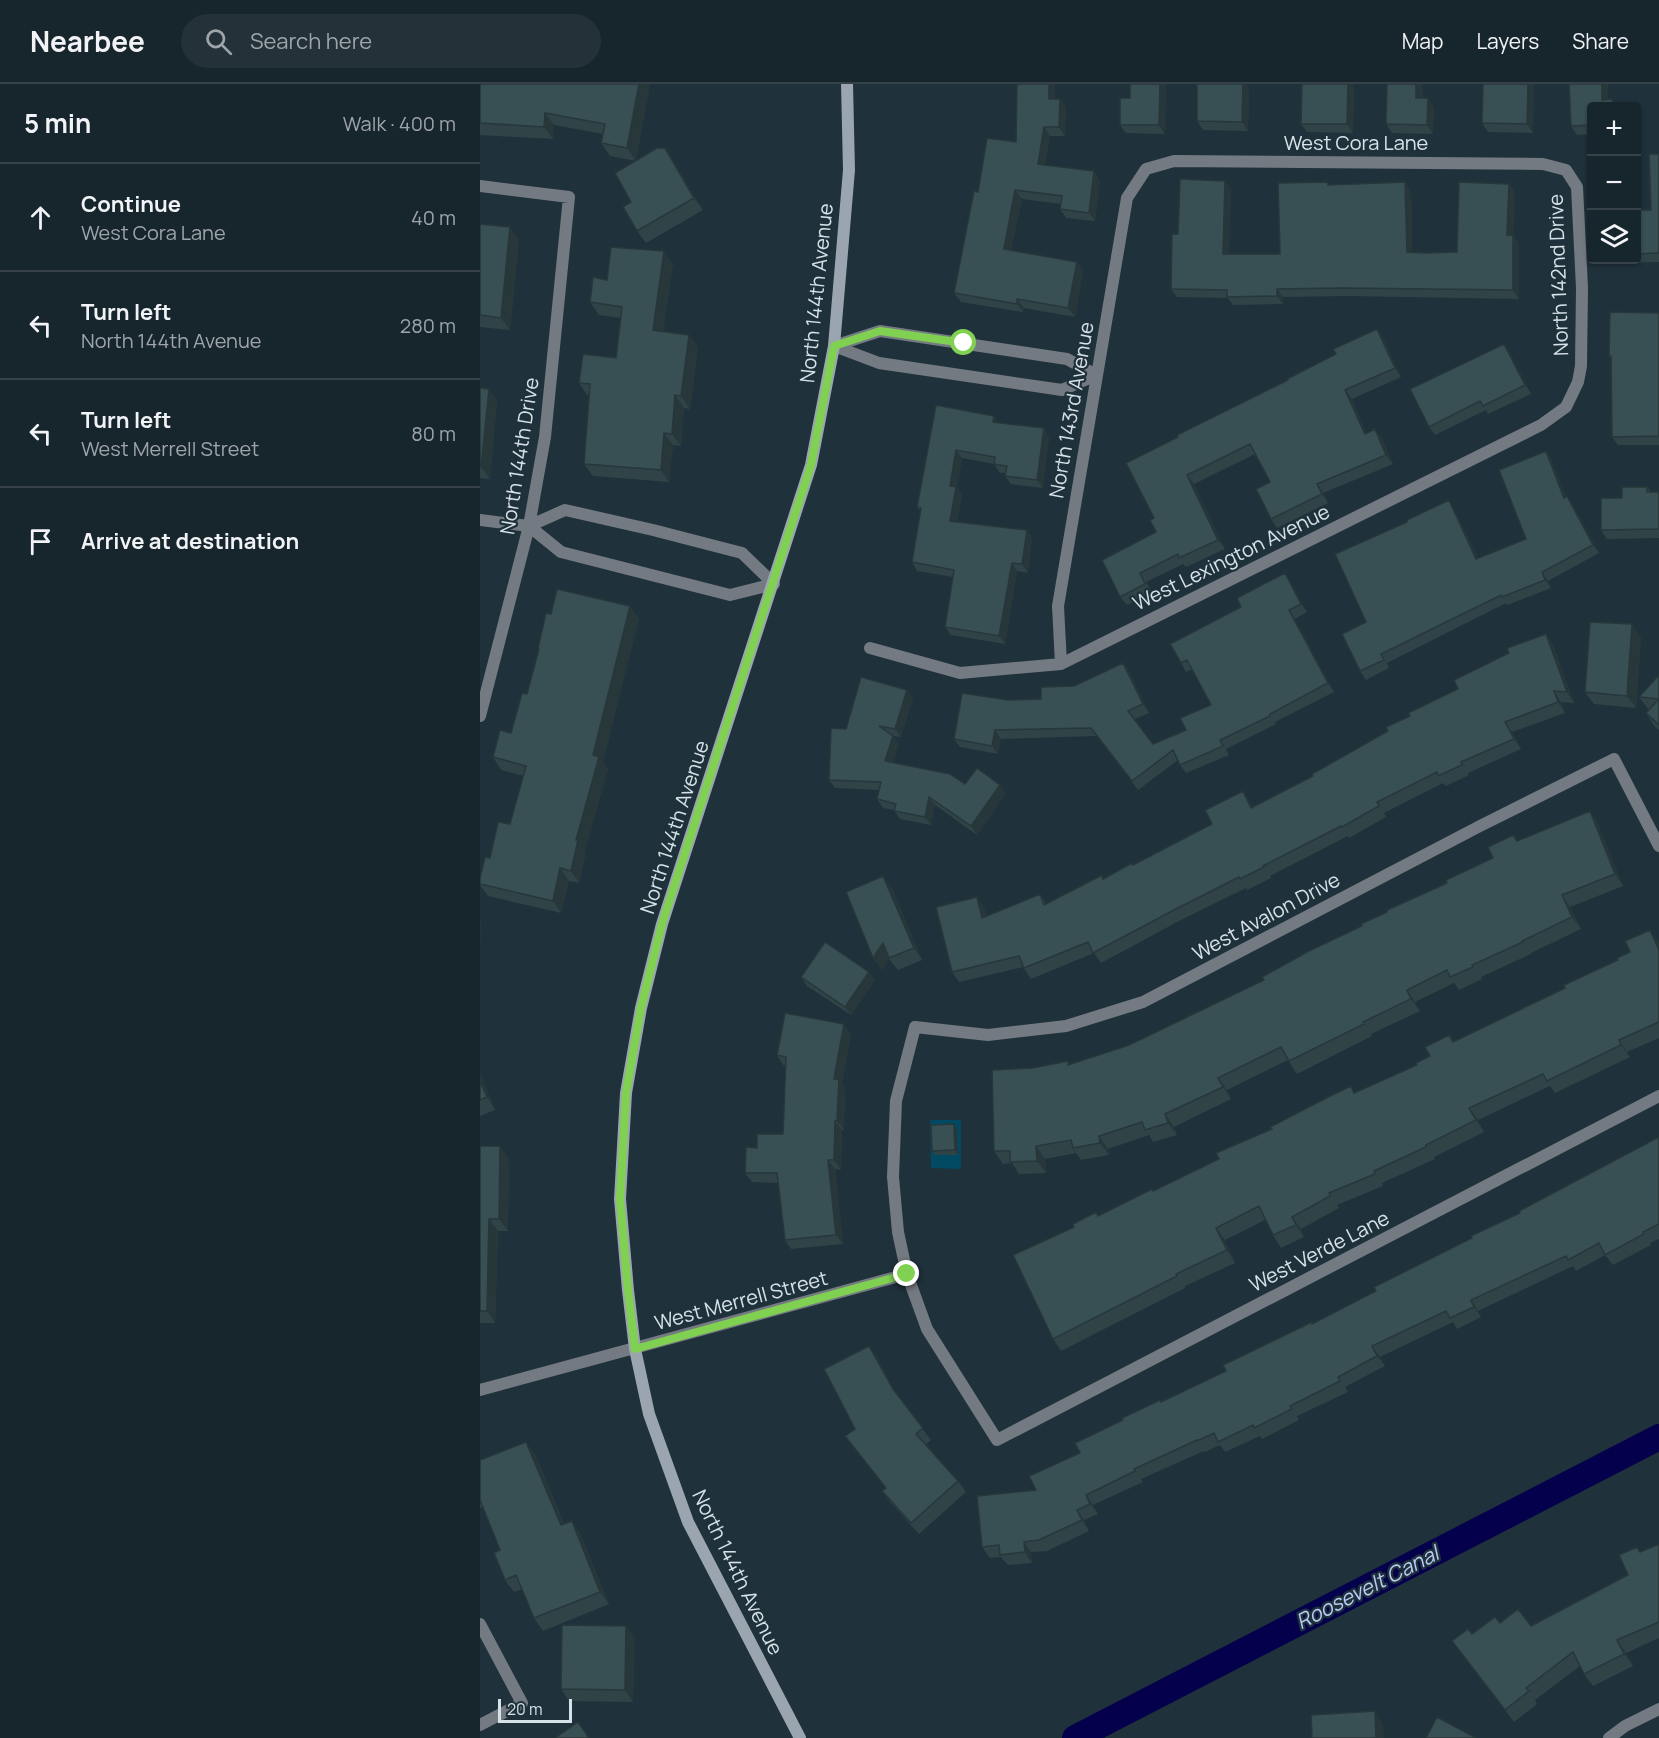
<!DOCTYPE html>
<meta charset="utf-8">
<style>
:root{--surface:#17252c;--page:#243138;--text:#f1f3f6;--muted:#9ea5a9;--line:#364248}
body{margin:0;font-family:Manrope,sans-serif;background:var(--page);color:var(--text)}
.controls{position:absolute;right:18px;top:18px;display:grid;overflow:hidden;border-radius:6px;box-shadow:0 2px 4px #0004}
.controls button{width:54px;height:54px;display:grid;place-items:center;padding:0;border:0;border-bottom:2px solid var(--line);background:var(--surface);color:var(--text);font:30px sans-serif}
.scale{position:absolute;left:18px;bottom:15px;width:74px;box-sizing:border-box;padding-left:6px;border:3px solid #d7e2e8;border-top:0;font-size:16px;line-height:21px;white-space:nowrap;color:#d7e2e8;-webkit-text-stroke:4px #1f313b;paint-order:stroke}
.stop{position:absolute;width:18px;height:18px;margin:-14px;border:4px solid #80d051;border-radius:50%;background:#fff}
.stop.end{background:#80d051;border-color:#fff;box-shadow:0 2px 6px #0008}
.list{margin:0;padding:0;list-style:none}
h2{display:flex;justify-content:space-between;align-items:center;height:78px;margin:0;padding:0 24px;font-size:26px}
h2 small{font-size:20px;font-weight:400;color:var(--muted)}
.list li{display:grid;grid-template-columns:39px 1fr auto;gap:18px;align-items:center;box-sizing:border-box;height:108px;padding:0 24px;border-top:2px solid var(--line)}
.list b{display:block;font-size:22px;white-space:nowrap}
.list p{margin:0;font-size:20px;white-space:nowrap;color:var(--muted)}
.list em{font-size:20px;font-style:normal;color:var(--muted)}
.icon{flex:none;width:33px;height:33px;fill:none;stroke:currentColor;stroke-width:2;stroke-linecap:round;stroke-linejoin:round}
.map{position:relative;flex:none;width:1179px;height:1654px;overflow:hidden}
header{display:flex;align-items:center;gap:36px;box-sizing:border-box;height:84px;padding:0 30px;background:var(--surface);border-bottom:2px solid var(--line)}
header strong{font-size:28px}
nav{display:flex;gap:33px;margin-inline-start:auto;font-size:21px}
.search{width:420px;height:54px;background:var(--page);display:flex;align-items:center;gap:15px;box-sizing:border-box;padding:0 21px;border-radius:33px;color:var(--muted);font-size:22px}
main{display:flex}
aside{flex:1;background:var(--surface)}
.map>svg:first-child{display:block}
.green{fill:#024a64}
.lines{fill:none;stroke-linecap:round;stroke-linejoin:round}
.canal{stroke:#05004b;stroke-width:26}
.street{stroke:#747a81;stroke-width:12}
.secondary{stroke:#9ba5b0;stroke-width:12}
.wall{fill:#304447}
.shaded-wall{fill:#27373a}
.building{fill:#384f53;stroke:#27373a;stroke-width:1.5}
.route{stroke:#80d051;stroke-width:8}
.labels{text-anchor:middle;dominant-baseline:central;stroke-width:4.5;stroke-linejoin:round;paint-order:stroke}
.street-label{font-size:20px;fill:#d7e2e8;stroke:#1f313b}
.water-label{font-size:21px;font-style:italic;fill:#bacbf6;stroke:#1f313b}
</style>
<header>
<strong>Nearbee</strong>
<div class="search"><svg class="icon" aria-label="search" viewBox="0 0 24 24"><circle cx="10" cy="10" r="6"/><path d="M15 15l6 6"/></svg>Search here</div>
<nav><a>Map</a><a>Layers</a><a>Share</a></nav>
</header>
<main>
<aside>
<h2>5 min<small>Walk · 400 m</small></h2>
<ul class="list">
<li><svg class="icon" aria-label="ahead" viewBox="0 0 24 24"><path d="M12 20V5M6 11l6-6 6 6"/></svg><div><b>Continue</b><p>West Cora Lane</p></div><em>40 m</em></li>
<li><svg class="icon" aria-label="left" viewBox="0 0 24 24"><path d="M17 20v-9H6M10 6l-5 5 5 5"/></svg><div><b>Turn left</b><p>North 144th Avenue</p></div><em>280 m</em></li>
<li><svg class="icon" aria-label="left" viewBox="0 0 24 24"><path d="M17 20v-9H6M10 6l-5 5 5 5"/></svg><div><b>Turn left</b><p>West Merrell Street</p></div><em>80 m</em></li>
<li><svg class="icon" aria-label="arrive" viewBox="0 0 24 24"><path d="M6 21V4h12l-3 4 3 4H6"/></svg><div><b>Arrive at destination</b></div></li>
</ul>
</aside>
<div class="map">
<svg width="1179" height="1654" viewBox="0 0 1179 1654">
<rect width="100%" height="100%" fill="#1f313b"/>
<path class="green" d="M450 1036H481V1085L451 1084Z"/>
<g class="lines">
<path class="canal" d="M595 1654 1179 1353"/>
<path class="street" d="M0 102 89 113 65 353 49 442 0 632
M354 262 400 247 587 275 616 291
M354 262 399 279 582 306 616 291
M0 436 49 442 81 468 250 511 294 500
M49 442 85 426 173 446 262 469 294 500
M390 564 480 589 581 580 1061 341 1086 323 1098 298 1101 282 1102 204 1097 103 1086 86 1063 80 694 77 666 85 647 114 578 522 581 580
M1179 762 1134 675 1000 742 663 918 586 942 508 951 435 943 416 1017 413 1093 418 1148 427 1190 447 1245 517 1356 1179 1012
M0 1306 427 1190
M0 1540 42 1619 0 1641
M1129 1654 1145 1642 1179 1625"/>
<path class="secondary" d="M320 1654 208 1438 169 1330 155 1265 148 1206 140 1115 146 1009 161 924 182 840 331 381 354 262 369 86 367 0"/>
</g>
<path class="wall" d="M0 0H170L156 77 130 72 121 59 123 50 74 41 73 55 0 51Z
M537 0H575V15H580L586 23 585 52H570L565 81 620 96 615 137 586 134 580 125 581 120 542 115 531 166 597 178 603 187 595 233 544 224 543 228 481 218 474 209 498 108 536 58Z
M650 0 685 50 646 49 640 41 650 14Z
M874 0 873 49 827 48 821 40Z
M907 0H943L942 14 954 23 953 50 912 49 906 40Z
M1003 0H1054L1053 49 1008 48 1002 39Z
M1089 0H1128V15L1112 22V50L1097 51 1091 42Z
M769 4 768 47 723 46 717 37Z
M185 64 193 77 223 126 166 159 157 147 151 118Z
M1179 70V178L1135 179 1132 176H1156V126H1171Z
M745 97 751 105 749 170H800L850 101 931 107 932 169 977 168 1029 100 1035 108 1033 151 1039 159V215L867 212 803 213V220L753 221 748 214 697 213 691 205 698 150Z
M0 140 39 155 30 246 0 243Z
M193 180 183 248 209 251 218 263 210 325 204 324 201 362 193 361 189 398 113 392 104 380 109 311H107L99 299 136 274 141 234 119 231 110 218 127 196Z
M1179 229V361H1138L1132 353 1131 275 1129 272Z
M903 254 921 293 872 315 886 349 902 354 913 380 843 409 848 419 797 444 791 435 790 398 775 370 714 400 745 465 706 483 703 480 666 498 672 508 647 521 640 513 676 448 674 434 646 379Z
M1024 260 1030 269 1051 310 1008 330 1006 326 955 351 949 343Z
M0 304 17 317 10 395 0 394Z
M456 321 514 332 519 339 569 353 563 404 531 400 525 392 526 389H520L514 380 482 374 477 404 482 411 477 438 547 446 552 454 548 489 537 487 525 560 471 551 465 543 473 493 437 487 432 478 441 428 437 423Z
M1066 367 1071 375 1086 413 1093 421 1119 469 1068 497 1071 504 1027 521 1026 519 907 579 909 584 886 596 880 587 927 438 969 416 974 425 998 474 1046 455Z
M1167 403 1171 408H1179V454L1127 455 1121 446 1142 414Z
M810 497 827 528 815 535 854 608 795 638 796 640 746 665 749 671 706 689 700 681 698 676 658 706 617 652 521 655 518 670 480 663 474 655 528 616 561 615 594 602 643 579 649 587 669 629 655 635 673 660 706 646 731 621 712 585 706 588 701 579Z
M150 522 159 535 123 678 128 685 105 767 106 769 99 799 89 797 81 829 8 812 0 801V794L10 774 30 740 44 692 21 686 13 673 31 649 47 610 59 566 58 564 71 530Z
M1066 550 1073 561 1094 619 1081 618 1085 629 1032 648 1041 665 988 689 989 691 966 702 963 699 904 729 906 733 869 754 868 752 790 792 791 794 767 806 766 804 701 836 621 879 614 869 551 895 543 883 479 898 472 888 504 823 506 832 560 810 566 820 653 781 732 740 763 707 772 723 833 692 908 647 930 632 978 605Z
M1161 553 1156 624 1114 620 1105 608Z
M1179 591V646L1174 642 1166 629 1169 625H1168L1159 613Z
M427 606 433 614 421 653 413 652 419 660 413 678 485 700 526 709 497 751 455 721 451 741 420 735 414 726 403 724 397 715 399 706 355 704 349 696 366 645Z
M1110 727 1118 740 1143 802 1090 823 1101 845 1051 869V870L1001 893 1002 895 979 906 974 899 935 918 940 927 891 950 892 952 817 990 808 976 747 1006 751 1015 694 1043 697 1051 673 1058 669 1051 628 1065 629 1071 601 1076 596 1069 565 1075 566 1089 539 1090 532 1079 523 1080 514 1067 552 984 588 977 590 980 649 961 784 896 882 842 1013 774 1033 751 1038 757Z
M412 804 442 876 418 886 409 875 402 886 393 874Z
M1179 858V954L1147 968 1150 973 1075 1009 1070 1002 998 1036 1004 1048 954 1073 955 1075 902 1099 903 1102 857 1121 859 1124 821 1145 824 1153 801 1164 793 1151 785 1136 745 1156 755 1179 705 1202V1204L581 1267 573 1255 594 1143 616 1128 619 1132 673 1107 876 1009 937 981 950 972 969 951 974 957Z
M321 893 395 896 371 931 327 902Z
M371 950 362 999 365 1004 364 1046H362L361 1086 355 1085 363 1160 311 1165 305 1156 298 1099 272 1098 265 1089 277 1064 303 1050 306 981H303L297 971Z
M0 989 15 1026 0 1032Z
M474 1040 477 1045 478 1071H455L452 1067Z
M1179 1053V1155L1170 1159 1171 1161 1133 1181 1125 1171 1096 1187 1093 1182 998 1227 1001 1233 977 1245 973 1238 900 1273 905 1282 865 1303 868 1308 817 1332 819 1336 782 1355 780 1352 745 1368 740 1361 725 1368 724 1367 661 1395 663 1398 613 1421 618 1430 604 1436 609 1447 567 1467 551 1468 552 1479 528 1481 521 1473 510 1474 502 1463 556 1406 600 1369 681 1318 746 1287 833 1239 896 1207Z
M0 1062 29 1075 28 1147H18L15 1239H0Z
M389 1262 397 1273 418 1313 451 1356 446 1360 478 1397 486 1408 439 1450 410 1418 402 1407 406 1404 365 1352 375 1345Z
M55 1370 84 1440 100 1449 129 1520 63 1547 54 1534 42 1505 34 1508 25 1496 20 1466 3 1423 0 1424V1376Z
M1179 1460V1554L1146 1569 1153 1582 1113 1602 1104 1590 1100 1582 1055 1616 1057 1620 1034 1638 972 1557 992 1550 1020 1539 1051 1542 1148 1491 1157 1463 1161 1468Z
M146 1542 155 1555 153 1618 89 1617 81 1605Z"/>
<path class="shaded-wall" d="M159 0H170L156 77 147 64Z
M569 0H575V23L569 15Z
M680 0H687L685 50 679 41Z
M763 0H767L769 4 768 47 762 38Z
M868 0H874L873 49 867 40Z
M936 0H943L942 23 936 14Z
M1048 0H1054L1053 49 1047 40Z
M1122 0H1128V22L1122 16Z
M948 14 954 23 953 50 947 41Z
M580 15 586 23 585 52 579 43Z
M1132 15 1137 22H1132Z
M65 29 74 41 73 55 64 43Z
M564 43 570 52 564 89 558 80Z
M185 64 193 77 223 126 214 114Z
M614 87 620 96 615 137 609 129Z
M745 97 751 105 749 178 743 170Z
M925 98 931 107 933 177 927 168Z
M1029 100 1035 108 1033 151 1039 159V215L1033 206 1027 151Z
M535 106 542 115 530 173 524 165Z
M30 143 39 155 30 246 21 234Z
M184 167 193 180 182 258 173 246Z
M597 178 603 187 595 233 588 224Z
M797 205 803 213V220L797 212Z
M537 215 544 224 543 228 537 220Z
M897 245 903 254 921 293 915 284Z
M209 251 218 263 210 325 201 312Z
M1024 260 1030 269 1051 310 1045 301Z
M9 305 17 317 10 395 1 383Z
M865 306 872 315 891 359 885 350Z
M195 311 204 324 201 362 192 350Z
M514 332 520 340 513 338Z
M564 344 569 353 563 404 557 396Z
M895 345 902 354 913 380 906 371Z
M184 349 193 361 189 398 181 386Z
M476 366 482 374 477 404 482 411 476 445 470 437V402Z
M1066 367 1071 375 1090 422 1084 414Z
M707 391 714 400 745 465 738 456Z
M837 400 843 409 848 419 842 410Z
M1087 412 1093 421 1119 469 1113 461Z
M969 416 974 425 1002 483 996 475Z
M547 446 552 454 548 489 542 480Z
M532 479 537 487 525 560 519 552Z
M1062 488 1068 497 1071 504 1065 496Z
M805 489 810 497 827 528 821 520Z
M150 522 159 535 123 678 128 685 105 767 106 769 99 799 91 787 96 756 113 671Z
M809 526 815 535 854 608 848 599Z
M1152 540 1161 553 1156 624 1147 612Z
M1066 550 1073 561 1094 619 1087 608Z
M643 579 649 587 669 629 663 620Z
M427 606 433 614 421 653 415 645Z
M1074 607 1081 618 1085 629 1078 618Z
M1025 638 1032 648 1041 665 1034 655Z
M515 646 521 655 518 670 512 662Z
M413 652 419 660 411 685 405 677Z
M520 701 526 709 497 751 491 742Z
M763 707 770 718 778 734 771 724Z
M449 713 455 721 451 741 445 733Z
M1110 727 1118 740 1143 802 1135 790Z
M80 784 89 797 81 829 73 817Z
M403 792 412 804 442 876 434 864Z
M1082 811 1090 823 1101 845 1092 833Z
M497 813 504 823 509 845 502 834Z
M0 834 1 836 0 889Z
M1170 846 1179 858V866Z
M403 859 411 872 402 886 393 874Z
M389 888 395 896 371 931 365 923Z
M927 906 935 918 940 927 931 915Z
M364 940 371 950 362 999 365 1004 364 1046 357 1037 354 995Z
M1139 956 1147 968 1150 973 1141 961Z
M0 989 15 1026 7 1013 0 997Z
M738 994 747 1006 751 1015 743 1003Z
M989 1024 998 1036 1004 1048 996 1036Z
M685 1030 694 1043 697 1051 688 1039Z
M355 1037 362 1046 361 1086 354 1076Z
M474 1040 477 1045 478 1071 475 1066Z
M619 1052 628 1065 629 1071 620 1059Z
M20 1062 29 1075 28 1147 19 1135Z
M556 1062 565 1075 566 1089 557 1077Z
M348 1076 355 1085 363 1160 356 1151Z
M812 1133 821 1145 824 1153 816 1141Z
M9 1135 18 1147 15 1239 7 1227Z
M736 1144 745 1156 755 1179 747 1166Z
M991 1216 998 1227 1001 1233 994 1223Z
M389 1262 397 1273 420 1317 413 1305Z
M892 1262 900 1273 905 1282 897 1272Z
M46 1358 55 1370 89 1454 81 1441Z
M606 1411 613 1421 618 1430 610 1420Z
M597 1426 604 1436 609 1447 602 1436Z
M92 1437 100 1449 129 1520 120 1508Z
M544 1458 551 1468 552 1479 545 1468Z
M146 1542 155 1555 153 1618 145 1606Z
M1137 1556 1146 1569 1153 1582 1144 1570Z
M895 1627 903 1640 904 1654H896Z"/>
<path class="building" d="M0 0H159L147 64 121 59 125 40 65 29 64 43 0 39Z
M537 0H569V15H580L579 43H564L558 80 614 87 609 129 580 125 582 112 535 106 524 165 597 178 588 224 537 215V220L474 209 494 107 498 108 507 54 536 58Z
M650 0H680L679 41H640V14H650Z
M717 0H763L762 38 717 37Z
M822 0H868L867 40H821Z
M907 0H936V14H948L947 41 906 40Z
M1003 0H1048L1047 40 1002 39Z
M1089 0H1122V16L1132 15V22H1112V41L1091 42Z
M177 64H185L214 114 157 147 143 123 151 118 135 89Z
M1169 70H1179V169L1156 170V126H1171Z
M700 95 745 97 743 170H800L798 99 848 98V101L925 98 927 168 946 169 977 168 979 98 1029 100 1027 151H1033V206L862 204 797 205V212L747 213V206L691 205 692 150H698Z
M0 140 30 143 21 234 0 231Z
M131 163 184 167 173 246 209 251 201 312 195 311 192 350 184 349 181 386 104 380 110 300 99 299 103 270 136 274 142 223 110 218 113 193 127 196Z
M1130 228 1179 229V352L1132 353 1131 272H1129Z
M897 245 915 284 865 306 885 350 895 345 906 371 837 400 842 410 791 435 776 405 790 398 770 360 707 391 738 456 699 474 698 470 660 489 665 500 640 513 622 476 676 448 670 436 674 434 646 379 698 353 697 351 808 296 807 295 856 270 853 265Z
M1024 260 1045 301 1003 322 1000 317 949 343 930 305Z
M0 304 9 305 1 383H0Z
M456 321 514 332 513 338 564 344 557 396 525 392 527 382 514 380 515 373 476 366 470 402 476 403 470 437 547 446 542 480 532 479 519 552 465 543 474 486 432 478 441 424 437 423Z
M1066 367 1084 414 1087 412 1113 461 1062 488 1065 496 1022 513 1021 511 901 570 904 576 880 587 862 550 886 538 855 470 927 438V436L969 416 996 475 1046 455 1019 386Z
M1142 403H1167V408H1179V445L1121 446V414H1142Z
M805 489 821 520 809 526 848 599 790 630V632L740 656 743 662 700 681 693 666 652 697 611 644 515 646 512 662 474 655 482 609 528 616 561 615V603L594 602 643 579 663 620 648 627 673 660 706 646 700 634 731 621 707 576 701 579 690 560 761 523 757 514Z
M77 505 150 522 113 671 119 673 96 756H98L91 787 80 784 73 817 0 800V794L5 773 10 774 18 738 30 740 46 682 13 673 20 646 31 649 42 609 47 610 59 565 58 564 66 529 71 530Z
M1110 538 1152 540 1147 612 1105 608Z
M1066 550 1087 608 1074 607 1078 618 1025 638 1034 655 981 678 982 681 958 692 957 688 897 718 899 722 862 743 861 742 783 782 784 783 760 795 759 793 694 826 613 869 608 858 544 884 539 872 472 888 456 823 497 813 502 834 560 810 564 821 622 791 623 795 652 779 653 781 732 740 725 726 763 707 771 724 833 692 832 690 908 647 906 643 930 632 928 629 978 605 974 596 1029 569 1027 564Z
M1179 591V615L1159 613Z
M381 593 427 606 415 645 399 642 413 652 405 677 470 690 485 700 497 684 520 701 491 742 449 713 445 733 414 727 416 720 397 715 401 698 349 696 351 644 366 645Z
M1179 615V641L1166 629Z
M1110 727 1135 790 1082 811 1092 833 1042 857 1043 858 992 881 993 883 970 893 967 886 927 906 931 915 883 938 884 940 809 977 801 963 738 994 743 1003 685 1030 688 1039 665 1046 662 1038 619 1052 620 1059 593 1064 591 1056 556 1062 557 1077 530 1078V1067H514L512 986 552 984 588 977V981L649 961 784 896 782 893 829 867 882 842 881 840 907 828V826L967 799 966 796 1013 774 1008 763 1033 751 1037 757Z
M403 792 434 864 409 874 403 859 393 874 366 808Z
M1170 846 1179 866V938L1139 956 1141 961 1067 997 1063 990 989 1024 996 1036 946 1061V1063L894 1087 895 1090 849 1109 850 1112 812 1133 816 1141 793 1151 779 1122 736 1144 747 1166 696 1190 697 1192 573 1255 533 1171 594 1143 593 1140 616 1128 618 1132 672 1105 673 1107 739 1075 736 1069 792 1045 790 1043 854 1010 871 1002 874 1009 937 981 936 979 950 972 945 963 969 951 973 958 1085 904 1084 901 1138 876 1137 874 1150 868 1145 857Z
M345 858 389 888 365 923 321 893Z
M305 929 364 940 354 995H359L357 1037H355L354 1076H348L356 1151 305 1156 297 1089H265L266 1063 277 1064V1050H303L306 973 297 971Z
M0 997 7 1013 0 1016Z
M474 1040 475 1066 452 1067 451 1041Z
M1179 1053V1140L1163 1148 1164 1150 1125 1171 1119 1159 1088 1176 1086 1172 991 1216 994 1223 970 1234 966 1227 892 1262 897 1272 858 1293 860 1297 810 1322 812 1325 774 1344 773 1341 738 1358 734 1349 717 1357V1356L654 1385 655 1387 606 1411 610 1420 597 1426 602 1436 559 1456 544 1458 545 1468 520 1471 519 1461 502 1463 497 1412 556 1406 549 1392 600 1369 595 1359 643 1336 642 1334 680 1316 681 1318 746 1287 743 1281 832 1238V1240L896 1207 894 1203 992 1154 991 1152 1040 1129 1039 1127Z
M0 1062H20L19 1135H9L7 1227H0Z
M389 1262 413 1305 443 1344 436 1350 478 1397 431 1439 402 1407 406 1404 365 1352 375 1345 344 1285Z
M46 1358 81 1441 92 1437 120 1508 54 1534 36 1491 25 1496 14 1469 20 1466 0 1416V1376Z
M1179 1460V1538L1137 1556 1144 1570 1104 1590 1093 1568 1046 1604 1049 1607 1025 1626 972 1557 988 1545 992 1550 1015 1533 1020 1539 1038 1525 1051 1542 1148 1491 1139 1471 1157 1463 1160 1468Z
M82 1541 146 1542 145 1606 81 1605Z
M895 1627 896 1654H832L831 1631Z
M957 1633 996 1654H946Z
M98 1638 109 1654H75Z"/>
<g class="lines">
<path class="route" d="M427 1190 155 1265 148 1206 140 1115 146 1009 161 924 182 840 331 381 354 262 400 247 484 259"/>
</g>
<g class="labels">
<g class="street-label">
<text x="876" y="58">West Cora Lane</text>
<text transform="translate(1078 191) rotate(-92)">North 142nd Drive</text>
<text transform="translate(336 209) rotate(-84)">North 144th Avenue</text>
<text transform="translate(591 326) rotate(-80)">North 143rd Avenue</text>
<text transform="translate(39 372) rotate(-81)">North 144th Drive</text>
<text transform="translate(751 473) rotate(-26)">West Lexington Avenue</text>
<text transform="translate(194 743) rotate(-72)">North 144th Avenue</text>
<text transform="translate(786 832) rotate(-28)">West Avalon Drive</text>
<text transform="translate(839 1167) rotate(-27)">West Verde Lane</text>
<text transform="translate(261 1216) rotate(-15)">West Merrell Street</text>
<text transform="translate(258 1488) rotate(64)">North 144th Avenue</text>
</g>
<g class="water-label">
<text transform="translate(887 1503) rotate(-27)">Roosevelt Canal</text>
</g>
</g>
</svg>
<div class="controls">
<button>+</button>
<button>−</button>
<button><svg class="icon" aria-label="layers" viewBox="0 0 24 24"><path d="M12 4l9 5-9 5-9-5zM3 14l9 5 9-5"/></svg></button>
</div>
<div class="scale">20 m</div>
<div class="stop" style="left:484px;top:259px"></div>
<div class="stop end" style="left:427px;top:1190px"></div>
</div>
</main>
